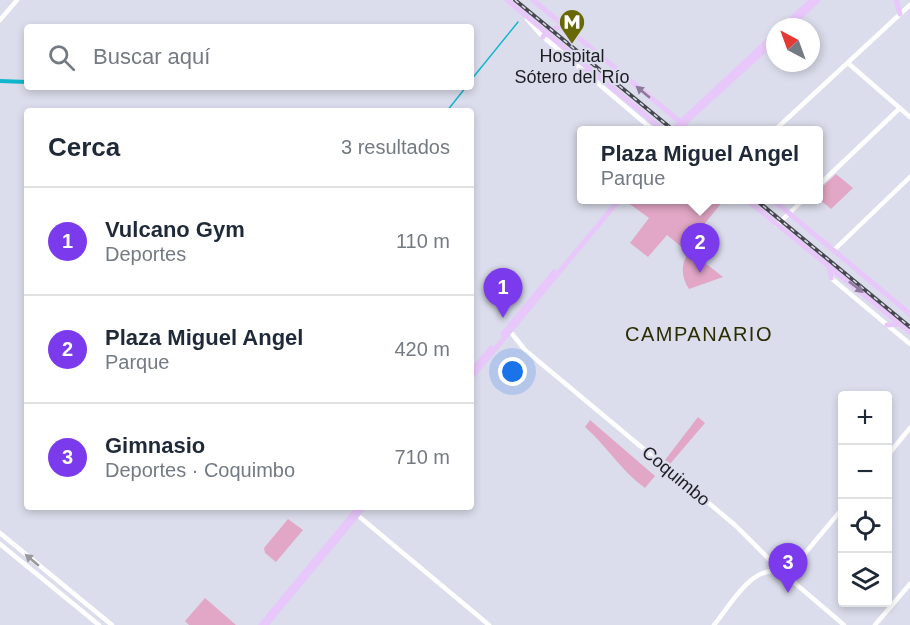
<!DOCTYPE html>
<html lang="es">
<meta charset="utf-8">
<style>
:root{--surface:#fff;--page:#f2f2f3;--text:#1f2937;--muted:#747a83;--line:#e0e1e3;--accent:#7c3aed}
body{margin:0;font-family:Arial,sans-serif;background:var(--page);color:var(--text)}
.controls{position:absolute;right:18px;bottom:18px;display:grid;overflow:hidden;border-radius:6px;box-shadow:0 3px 9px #0003}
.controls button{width:54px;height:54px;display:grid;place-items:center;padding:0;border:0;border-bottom:2px solid var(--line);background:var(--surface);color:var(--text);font:30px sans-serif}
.compass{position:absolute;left:766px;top:18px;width:54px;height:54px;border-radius:50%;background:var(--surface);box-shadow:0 3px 9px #0003;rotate:319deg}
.you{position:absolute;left:513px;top:372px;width:21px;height:21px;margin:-15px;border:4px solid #fff;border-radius:50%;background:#1a73e8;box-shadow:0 0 0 9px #1a73e833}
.badge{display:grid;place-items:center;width:39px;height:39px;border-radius:50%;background:var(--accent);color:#fff;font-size:20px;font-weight:700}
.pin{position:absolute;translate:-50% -50px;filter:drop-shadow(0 2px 3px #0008)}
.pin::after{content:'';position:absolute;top:32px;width:21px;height:18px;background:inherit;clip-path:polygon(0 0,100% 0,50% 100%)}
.popup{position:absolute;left:577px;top:126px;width:246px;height:78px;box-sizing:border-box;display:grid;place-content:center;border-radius:6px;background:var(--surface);filter:drop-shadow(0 2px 4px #0005);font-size:20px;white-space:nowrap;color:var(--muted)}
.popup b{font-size:22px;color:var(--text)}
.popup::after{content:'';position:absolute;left:50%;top:100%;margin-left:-12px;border:12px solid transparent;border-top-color:var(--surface)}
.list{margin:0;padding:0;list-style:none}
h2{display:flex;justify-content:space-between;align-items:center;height:78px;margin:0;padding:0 24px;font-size:26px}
h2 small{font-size:20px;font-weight:400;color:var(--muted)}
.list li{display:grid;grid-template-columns:39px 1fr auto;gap:18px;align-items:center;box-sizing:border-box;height:108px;padding:0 24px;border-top:2px solid var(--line)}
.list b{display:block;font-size:22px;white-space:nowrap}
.list p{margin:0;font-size:20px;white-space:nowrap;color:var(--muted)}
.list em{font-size:20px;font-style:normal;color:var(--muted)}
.icon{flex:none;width:33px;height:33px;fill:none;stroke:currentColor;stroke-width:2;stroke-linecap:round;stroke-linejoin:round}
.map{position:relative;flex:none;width:910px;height:625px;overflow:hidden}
.search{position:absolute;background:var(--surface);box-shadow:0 3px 9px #0003;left:24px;top:24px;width:450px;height:66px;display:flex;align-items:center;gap:15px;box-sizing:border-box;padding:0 21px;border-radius:6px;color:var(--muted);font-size:22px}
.panel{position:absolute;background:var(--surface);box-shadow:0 3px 9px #0003;left:24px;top:108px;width:450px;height:402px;border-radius:6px}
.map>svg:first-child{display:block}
.green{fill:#e2a7c6}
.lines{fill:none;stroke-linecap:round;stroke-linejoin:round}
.stream{stroke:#11b6cd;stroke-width:1.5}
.canal{stroke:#11b6cd;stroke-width:4}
.secondary{stroke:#fff;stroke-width:4.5}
.primary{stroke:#e8c7fa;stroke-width:5}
.rail-casing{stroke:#47484f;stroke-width:4}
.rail{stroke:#dbddec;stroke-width:1.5;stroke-dasharray:4.5;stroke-linecap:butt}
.oneway{fill:#8c7a99}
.oneway2{fill:#99999c}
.labels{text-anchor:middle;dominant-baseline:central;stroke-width:4.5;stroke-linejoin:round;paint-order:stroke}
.poi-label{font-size:18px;fill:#1c1d22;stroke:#dbddec}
.street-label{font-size:18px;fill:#1c1d22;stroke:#dbddec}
.neighbourhood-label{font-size:20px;letter-spacing:1.5px;fill:#2b2c01;stroke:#dbddec}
</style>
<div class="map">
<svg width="910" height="625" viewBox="0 0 910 625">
<rect width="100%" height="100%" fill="#dbddec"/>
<path class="green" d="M836 174 853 188 831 209 819 199V190Z
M629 200H724L684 249 667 235 648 257 630 243 649 218 627 202Z
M690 251 723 277 689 289C681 277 680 263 690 251Z
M698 417 705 423 670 464 665 460Z
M590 420 655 476 645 488C621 471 607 446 585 427Z
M288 519 303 530 276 562 265 553 264 548Z
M205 598 236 625H189L185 621Z"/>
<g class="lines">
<path class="stream" d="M471 80 518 22
M447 111 466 87"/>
<path class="canal" d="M0 81 27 82"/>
<path class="secondary" d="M527 19 541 35 653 130
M0 20 17 0
M848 63 910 117
M775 130 910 5
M819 185 900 108
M777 225 803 200
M834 250 910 177
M831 278 910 344
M509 330 525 350 735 525 783 573 844 625
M888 455 910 428
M355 513 489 625
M0 533 112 625
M0 544 99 625
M786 576 842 509
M714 625C729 607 752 564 780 572
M875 625 910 584"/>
<path class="primary" d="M507 0 663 130
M533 0 690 130
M896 0 900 14
M782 27 812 0
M790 27 818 0
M543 37 546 32 564 25
M583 71 595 76
M672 130 775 34
M677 130 775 41
M747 200 910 332
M773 200 910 314
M829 266 831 278
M887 325 901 324
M503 334 554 272
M471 372 491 348
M471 378 619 200
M261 625 359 507
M266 625 364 507"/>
<g class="rail-casing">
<path id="rail" d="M515 0 673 130
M756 200 910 327"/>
</g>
<use href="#rail" class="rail"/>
</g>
<defs><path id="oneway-solid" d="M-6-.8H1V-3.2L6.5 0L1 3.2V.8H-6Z" transform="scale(1.5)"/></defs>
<g class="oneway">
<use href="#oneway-solid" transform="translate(643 92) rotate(-140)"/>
<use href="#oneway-solid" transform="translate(856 287) rotate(38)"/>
</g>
<use class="oneway2" href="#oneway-solid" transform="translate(32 560) rotate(-140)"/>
<defs>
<g id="metro-pin" transform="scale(1.35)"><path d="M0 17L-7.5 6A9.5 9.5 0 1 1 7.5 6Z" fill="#686905" stroke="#dbddec"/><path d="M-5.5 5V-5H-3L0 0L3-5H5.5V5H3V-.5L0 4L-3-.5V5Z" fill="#fff"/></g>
</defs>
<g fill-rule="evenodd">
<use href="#metro-pin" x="572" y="22"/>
</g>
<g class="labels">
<g class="poi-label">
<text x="572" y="56">Hospital<tspan x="572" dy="21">Sótero del Río</tspan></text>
</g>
<g class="street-label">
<text transform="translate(676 476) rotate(40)">Coquimbo</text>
</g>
<g class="neighbourhood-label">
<text x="699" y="334">CAMPANARIO</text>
</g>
</g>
</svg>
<div class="controls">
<button>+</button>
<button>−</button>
<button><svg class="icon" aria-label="locate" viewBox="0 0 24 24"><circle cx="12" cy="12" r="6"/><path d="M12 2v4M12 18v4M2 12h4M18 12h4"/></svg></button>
<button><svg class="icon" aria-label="layers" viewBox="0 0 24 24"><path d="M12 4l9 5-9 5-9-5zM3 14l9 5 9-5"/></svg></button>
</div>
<svg class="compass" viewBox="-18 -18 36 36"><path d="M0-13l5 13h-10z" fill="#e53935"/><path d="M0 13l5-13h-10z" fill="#747a83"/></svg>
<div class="you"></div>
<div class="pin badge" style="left:503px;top:318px">1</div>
<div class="pin badge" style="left:700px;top:273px">2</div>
<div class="popup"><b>Plaza Miguel Angel</b>Parque</div>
<div class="pin badge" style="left:788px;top:593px">3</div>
<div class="search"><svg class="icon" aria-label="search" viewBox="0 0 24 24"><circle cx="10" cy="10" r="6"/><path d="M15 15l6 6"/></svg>Buscar aquí</div>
<section class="panel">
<h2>Cerca<small>3 resultados</small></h2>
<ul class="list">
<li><span class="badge">1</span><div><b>Vulcano Gym</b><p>Deportes</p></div><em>110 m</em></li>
<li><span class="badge">2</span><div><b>Plaza Miguel Angel</b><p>Parque</p></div><em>420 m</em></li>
<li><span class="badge">3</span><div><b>Gimnasio</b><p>Deportes · Coquimbo</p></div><em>710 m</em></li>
</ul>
</section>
</div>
